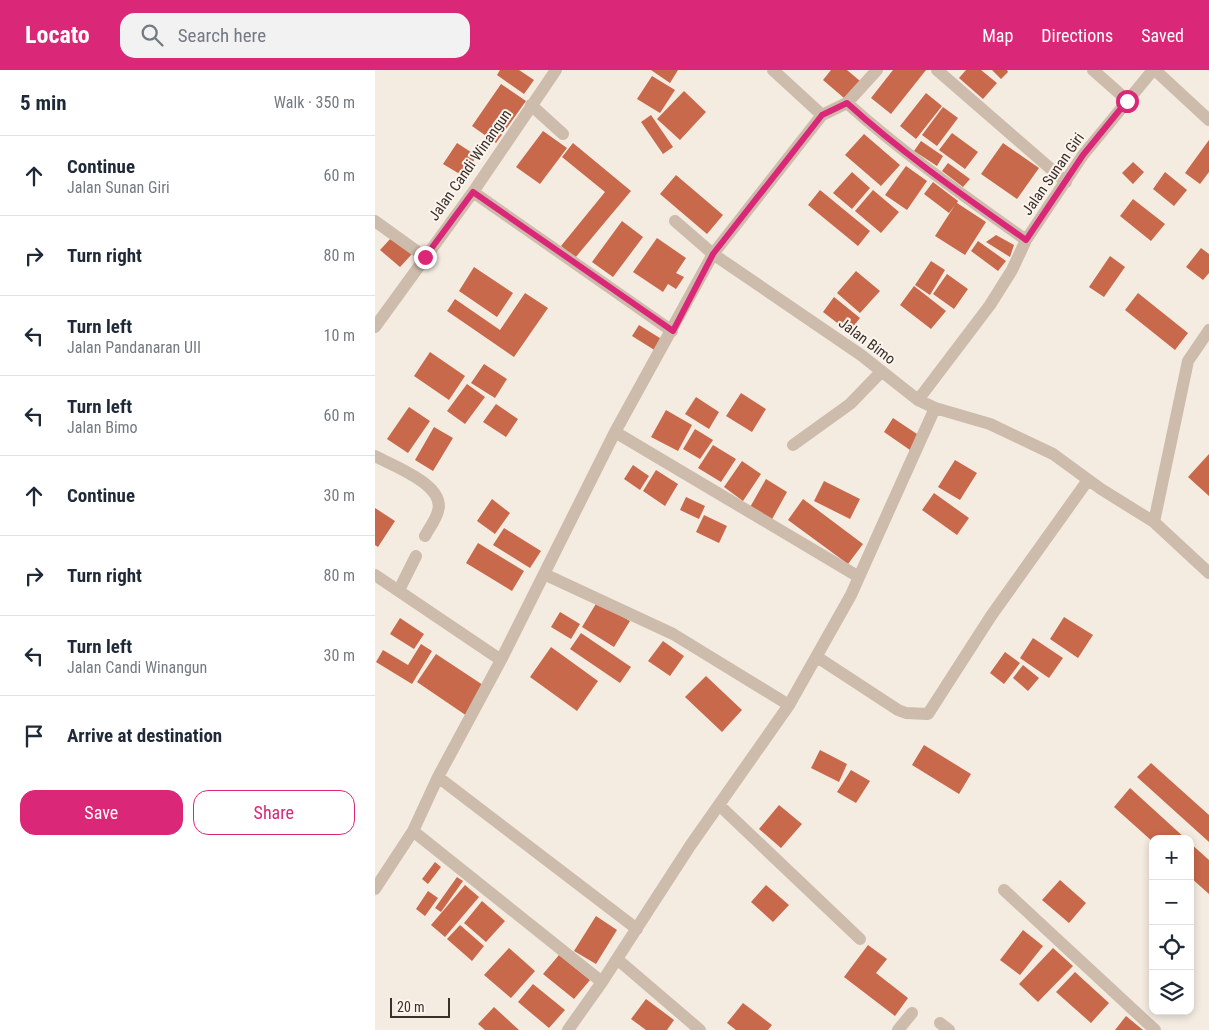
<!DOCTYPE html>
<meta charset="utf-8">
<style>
:root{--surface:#fff;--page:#f2f2f3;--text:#1f2937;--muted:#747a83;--line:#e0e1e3;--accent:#db2777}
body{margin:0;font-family:"Roboto Condensed",sans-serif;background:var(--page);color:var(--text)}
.controls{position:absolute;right:15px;bottom:15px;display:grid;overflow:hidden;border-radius:10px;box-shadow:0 2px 8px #0003}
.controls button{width:45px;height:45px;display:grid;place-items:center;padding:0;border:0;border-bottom:1px solid var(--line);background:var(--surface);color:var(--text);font:25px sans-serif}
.scale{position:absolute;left:15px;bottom:12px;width:60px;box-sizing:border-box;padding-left:5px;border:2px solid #3b302b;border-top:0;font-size:14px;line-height:18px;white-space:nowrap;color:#3b302b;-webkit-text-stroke:4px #fbf5ee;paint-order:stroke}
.stop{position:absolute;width:15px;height:15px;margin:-11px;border:4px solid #db2777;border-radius:50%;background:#fff}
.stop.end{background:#db2777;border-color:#fff;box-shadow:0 1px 5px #0008}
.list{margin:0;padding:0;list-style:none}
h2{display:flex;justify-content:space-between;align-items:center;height:65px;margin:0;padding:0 20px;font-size:21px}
h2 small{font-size:16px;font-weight:400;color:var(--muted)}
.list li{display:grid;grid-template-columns:32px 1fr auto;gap:15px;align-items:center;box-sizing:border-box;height:80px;padding:0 20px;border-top:1px solid var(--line)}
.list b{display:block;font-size:19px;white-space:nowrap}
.list p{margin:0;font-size:16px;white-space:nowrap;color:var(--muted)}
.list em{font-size:16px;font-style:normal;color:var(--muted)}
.actions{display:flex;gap:10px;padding:15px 20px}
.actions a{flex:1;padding:11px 0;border:1px solid var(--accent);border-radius:15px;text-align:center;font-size:18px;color:var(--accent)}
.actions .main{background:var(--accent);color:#fff}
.icon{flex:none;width:28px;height:28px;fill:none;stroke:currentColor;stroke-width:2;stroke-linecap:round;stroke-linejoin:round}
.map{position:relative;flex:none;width:834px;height:960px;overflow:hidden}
header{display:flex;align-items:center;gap:30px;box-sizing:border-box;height:70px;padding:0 25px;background:var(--accent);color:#fff}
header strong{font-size:24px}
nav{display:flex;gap:28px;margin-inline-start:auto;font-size:18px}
.search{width:350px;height:45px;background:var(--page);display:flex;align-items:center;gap:12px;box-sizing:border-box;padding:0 18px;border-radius:15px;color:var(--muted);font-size:19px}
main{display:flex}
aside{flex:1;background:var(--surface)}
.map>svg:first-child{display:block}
.building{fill:#c8694b}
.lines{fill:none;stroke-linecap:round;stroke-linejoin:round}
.minor{stroke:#cdbbac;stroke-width:12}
.route{stroke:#db2777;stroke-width:6}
.labels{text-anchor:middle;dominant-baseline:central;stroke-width:4;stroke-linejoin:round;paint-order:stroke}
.street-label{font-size:15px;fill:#3b302b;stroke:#fbf5ee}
</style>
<header>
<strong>Locato</strong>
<div class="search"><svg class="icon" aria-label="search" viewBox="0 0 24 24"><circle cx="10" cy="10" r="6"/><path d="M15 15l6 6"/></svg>Search here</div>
<nav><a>Map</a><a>Directions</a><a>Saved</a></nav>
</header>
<main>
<aside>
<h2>5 min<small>Walk · 350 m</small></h2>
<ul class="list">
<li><svg class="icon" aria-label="ahead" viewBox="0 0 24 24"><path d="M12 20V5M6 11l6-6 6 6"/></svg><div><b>Continue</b><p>Jalan Sunan Giri</p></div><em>60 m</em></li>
<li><svg class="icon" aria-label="right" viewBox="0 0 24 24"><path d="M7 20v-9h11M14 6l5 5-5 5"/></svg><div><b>Turn right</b></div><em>80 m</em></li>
<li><svg class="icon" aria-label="left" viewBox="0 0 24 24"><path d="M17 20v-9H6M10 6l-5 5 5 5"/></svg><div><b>Turn left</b><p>Jalan Pandanaran UII</p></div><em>10 m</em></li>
<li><svg class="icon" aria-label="left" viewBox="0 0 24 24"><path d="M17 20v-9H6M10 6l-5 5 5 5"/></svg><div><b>Turn left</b><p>Jalan Bimo</p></div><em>60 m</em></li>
<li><svg class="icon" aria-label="ahead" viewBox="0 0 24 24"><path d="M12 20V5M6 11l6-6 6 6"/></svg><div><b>Continue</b></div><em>30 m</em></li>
<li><svg class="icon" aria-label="right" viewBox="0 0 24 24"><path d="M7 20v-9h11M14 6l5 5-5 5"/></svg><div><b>Turn right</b></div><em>80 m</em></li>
<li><svg class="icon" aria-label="left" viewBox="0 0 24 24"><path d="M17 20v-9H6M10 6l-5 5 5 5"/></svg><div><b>Turn left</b><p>Jalan Candi Winangun</p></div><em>30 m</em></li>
<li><svg class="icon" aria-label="arrive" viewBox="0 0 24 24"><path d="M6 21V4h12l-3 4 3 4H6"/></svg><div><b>Arrive at destination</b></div></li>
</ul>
<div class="actions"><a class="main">Save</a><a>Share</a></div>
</aside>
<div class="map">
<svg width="834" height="960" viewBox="0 0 834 960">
<rect width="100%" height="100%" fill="#f4ebe1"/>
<path class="building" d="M125 0H144L159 10 149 24 122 5Z
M276 0H303L295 13Z
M456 0H472L485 11 469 28 448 10Z
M518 0H551L516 44 496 28Z
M591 0H606L622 13 608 29 584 8Z
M617 0H632L633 2 626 9Z
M277 6 300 20 285 43 262 29Z
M126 14 151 31 121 73 97 56Z
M309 21 331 42 305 70 282 49Z
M551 23 567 36 541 69 525 56Z
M568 37 583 48 562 76 547 65Z
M276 45 298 77 288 84 266 52Z
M168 61 192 78 165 114 141 97Z
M577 63 603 82 590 99 564 80Z
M489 64 525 95 506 116 470 85Z
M834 70V102L825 114 810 103Z
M546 71 568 86 562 96 539 81Z
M82 73 102 86 88 106 68 94Z
M198 73 256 121 200 188 186 176 230 122 187 87Z
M628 73 664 98 642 129 606 104Z
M758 92 769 102 758 114 747 103Z
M573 93 595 109 588 117 567 101Z
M531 96 552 111 532 140 510 125Z
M477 102 495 118 477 139 458 123Z
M790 102 812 120 799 136 778 119Z
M301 105 348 145 332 164 285 124Z
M558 112 583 131 582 133 611 152 590 185 560 166 580 135 574 143 549 124Z
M445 120 495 161 483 176 433 135Z
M498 120 524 142 506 163 480 141Z
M758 129 790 154 776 171 745 146Z
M247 151 268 167 238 207 217 192Z
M621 165 639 175 635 187 611 172Z
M17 167 37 184 25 197 5 180Z
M282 168 311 188 301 203 309 207 301 219 293 214 288 222 258 202Z
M603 171 631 191 623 201 596 181Z
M826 178 834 184V203L828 210 811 197Z
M735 186 750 197 729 227 714 217Z
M556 191 570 200 555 225 540 215Z
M99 197 138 223 122 247 84 221Z
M481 201 505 221 485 243 462 223Z
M572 204 593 219 579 239 558 224Z
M539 216 571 241 556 259 525 235Z
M150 223 173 238 139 287 72 241 80 229 125 260Z
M763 223 813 263 800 280 750 240Z
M459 227 485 248 474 262 448 242Z
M264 255 288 270 281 281 257 266Z
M55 282 90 306 74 330 39 306Z
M109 294 132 309 120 328 96 313Z
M92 314 110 327 90 354 72 341Z
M366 323 391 339 377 362 351 346Z
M321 327 344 342 334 359 310 344Z
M121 334 143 349 131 367 108 352Z
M34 337 55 351 33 383 12 369Z
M291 340 317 355 303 381 276 367Z
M518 348 545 366 535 380 509 362Z
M59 357 78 368 58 401 40 390Z
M320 359 338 370 325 389 308 379Z
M338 375 361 389 346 412 323 398Z
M834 384V426L813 407Z
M580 390 602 403 585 430 563 417Z
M367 391 386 404 368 431 349 417Z
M258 395 274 406 265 420 249 409Z
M281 400 303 414 290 436 268 421Z
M391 409 412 422 396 451 374 439Z
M449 411 485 429 475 449 439 431Z
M559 423 594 448 582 465 547 440Z
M311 427 330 436 324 449 305 440Z
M117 429 135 443 120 464 102 451Z
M428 429 488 474 473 494 413 450Z
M0 438 20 451 3 477 0 475Z
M329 445 352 456 344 473 321 462Z
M129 458 166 481 155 498 118 475Z
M103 473 149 501 137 521 91 493Z
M222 532 255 551 239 577 207 557Z
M185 542 205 554 196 569 176 557Z
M689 547 718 565 703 588 675 569Z
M25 548 49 564 39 579 15 564Z
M206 563 256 597 245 613 195 579Z
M658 568 688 588 674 608 645 588Z
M288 571 309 586 295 606 273 591Z
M46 574 57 581 37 614 1 592 8 580 33 595Z
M176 577 223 611 202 641 155 607Z
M630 582 645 593 629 614 615 603Z
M61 584 111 617 92 646 42 612Z
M648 595 664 608 653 621 638 608Z
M331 606 367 640 347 662 310 627Z
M549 675 596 704 584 724 537 695Z
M445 680 472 694 464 712 436 698Z
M776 693 834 745V772L762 707Z
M476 700 495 711 481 733 462 722Z
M755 718 811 769H778V772L739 737Z
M404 735 427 754 406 778 384 759Z
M815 773 834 790V824L815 807Z
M60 792 66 797 53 814 47 809Z
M82 807 88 811 66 842 60 838Z
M685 810 711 833 694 853 667 830Z
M90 815 104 827 70 867 56 855Z
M391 815 414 835 398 852 376 832Z
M53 821 63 828 50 846 41 839Z
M107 831 130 851 111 872 89 853Z
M221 846 242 860 221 894 199 881Z
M85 855 109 876 97 891 72 869Z
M648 860 668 876 645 905 625 890Z
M493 875 512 889 501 903 533 928 520 946 469 907Z
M134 878 160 901 136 928 109 905Z
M678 878 698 896 663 932 644 914Z
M184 885 215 910 199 929 168 904Z
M700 902 734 933 716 953 681 922Z
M158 914 190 940 174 958 143 932Z
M271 929 299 950 292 960H271L256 949Z
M368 933 397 955 393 960H361L352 953Z
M119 937 144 960H110L103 954Z
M751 946 768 960H740Z"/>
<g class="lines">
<path class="minor" d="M398 0 447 45 338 184 486 285 543 330 560 338 615 354 678 384 726 419 779 452 834 503
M562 0 691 112
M718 0 753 31
M780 0 834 50
M472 33C529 84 589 126 651 170
M156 35 188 64
M447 45 472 33 502 0
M98 122 297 261
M0 151 50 187
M0 257 98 122 181 0
M543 330 615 235 637 200 651 170 708 85 778 0
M418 375 475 334 506 302
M0 386C18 396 71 415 63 441 61 450 54 458 50 466
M779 452 813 291 834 260
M169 504 298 564 414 635
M0 505 126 590 240 362
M484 507 560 338
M24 520 41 486
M442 587 523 640 531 643 553 644 616 546 713 410
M63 707 262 859
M344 735 485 869
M38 761 63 707 126 590
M0 819 38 761 227 912 315 776 414 635 476 525 484 507 240 362 338 184 300 151
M629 820 780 960
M242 889 325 960
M565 953 574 960
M193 960 227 912
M523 960 537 943"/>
</g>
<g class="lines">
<path class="route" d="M50 187 98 122 298 261 338 184 447 45 472 33C528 84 589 126 651 170L708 85 752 31"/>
</g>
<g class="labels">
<g class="street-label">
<text transform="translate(95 95) rotate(-55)">Jalan Candi Winangun</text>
<text transform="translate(678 104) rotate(-55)">Jalan Sunan Giri</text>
<text transform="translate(492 271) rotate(37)">Jalan Bimo</text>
</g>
</g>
</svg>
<div class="controls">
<button>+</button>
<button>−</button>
<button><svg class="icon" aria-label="locate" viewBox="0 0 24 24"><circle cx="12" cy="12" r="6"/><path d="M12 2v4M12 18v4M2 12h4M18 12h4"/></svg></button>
<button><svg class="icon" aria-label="layers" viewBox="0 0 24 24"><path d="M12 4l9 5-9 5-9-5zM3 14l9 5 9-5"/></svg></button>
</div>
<div class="scale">20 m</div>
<div class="stop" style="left:752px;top:31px"></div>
<div class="stop end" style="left:50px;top:187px"></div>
</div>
</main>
